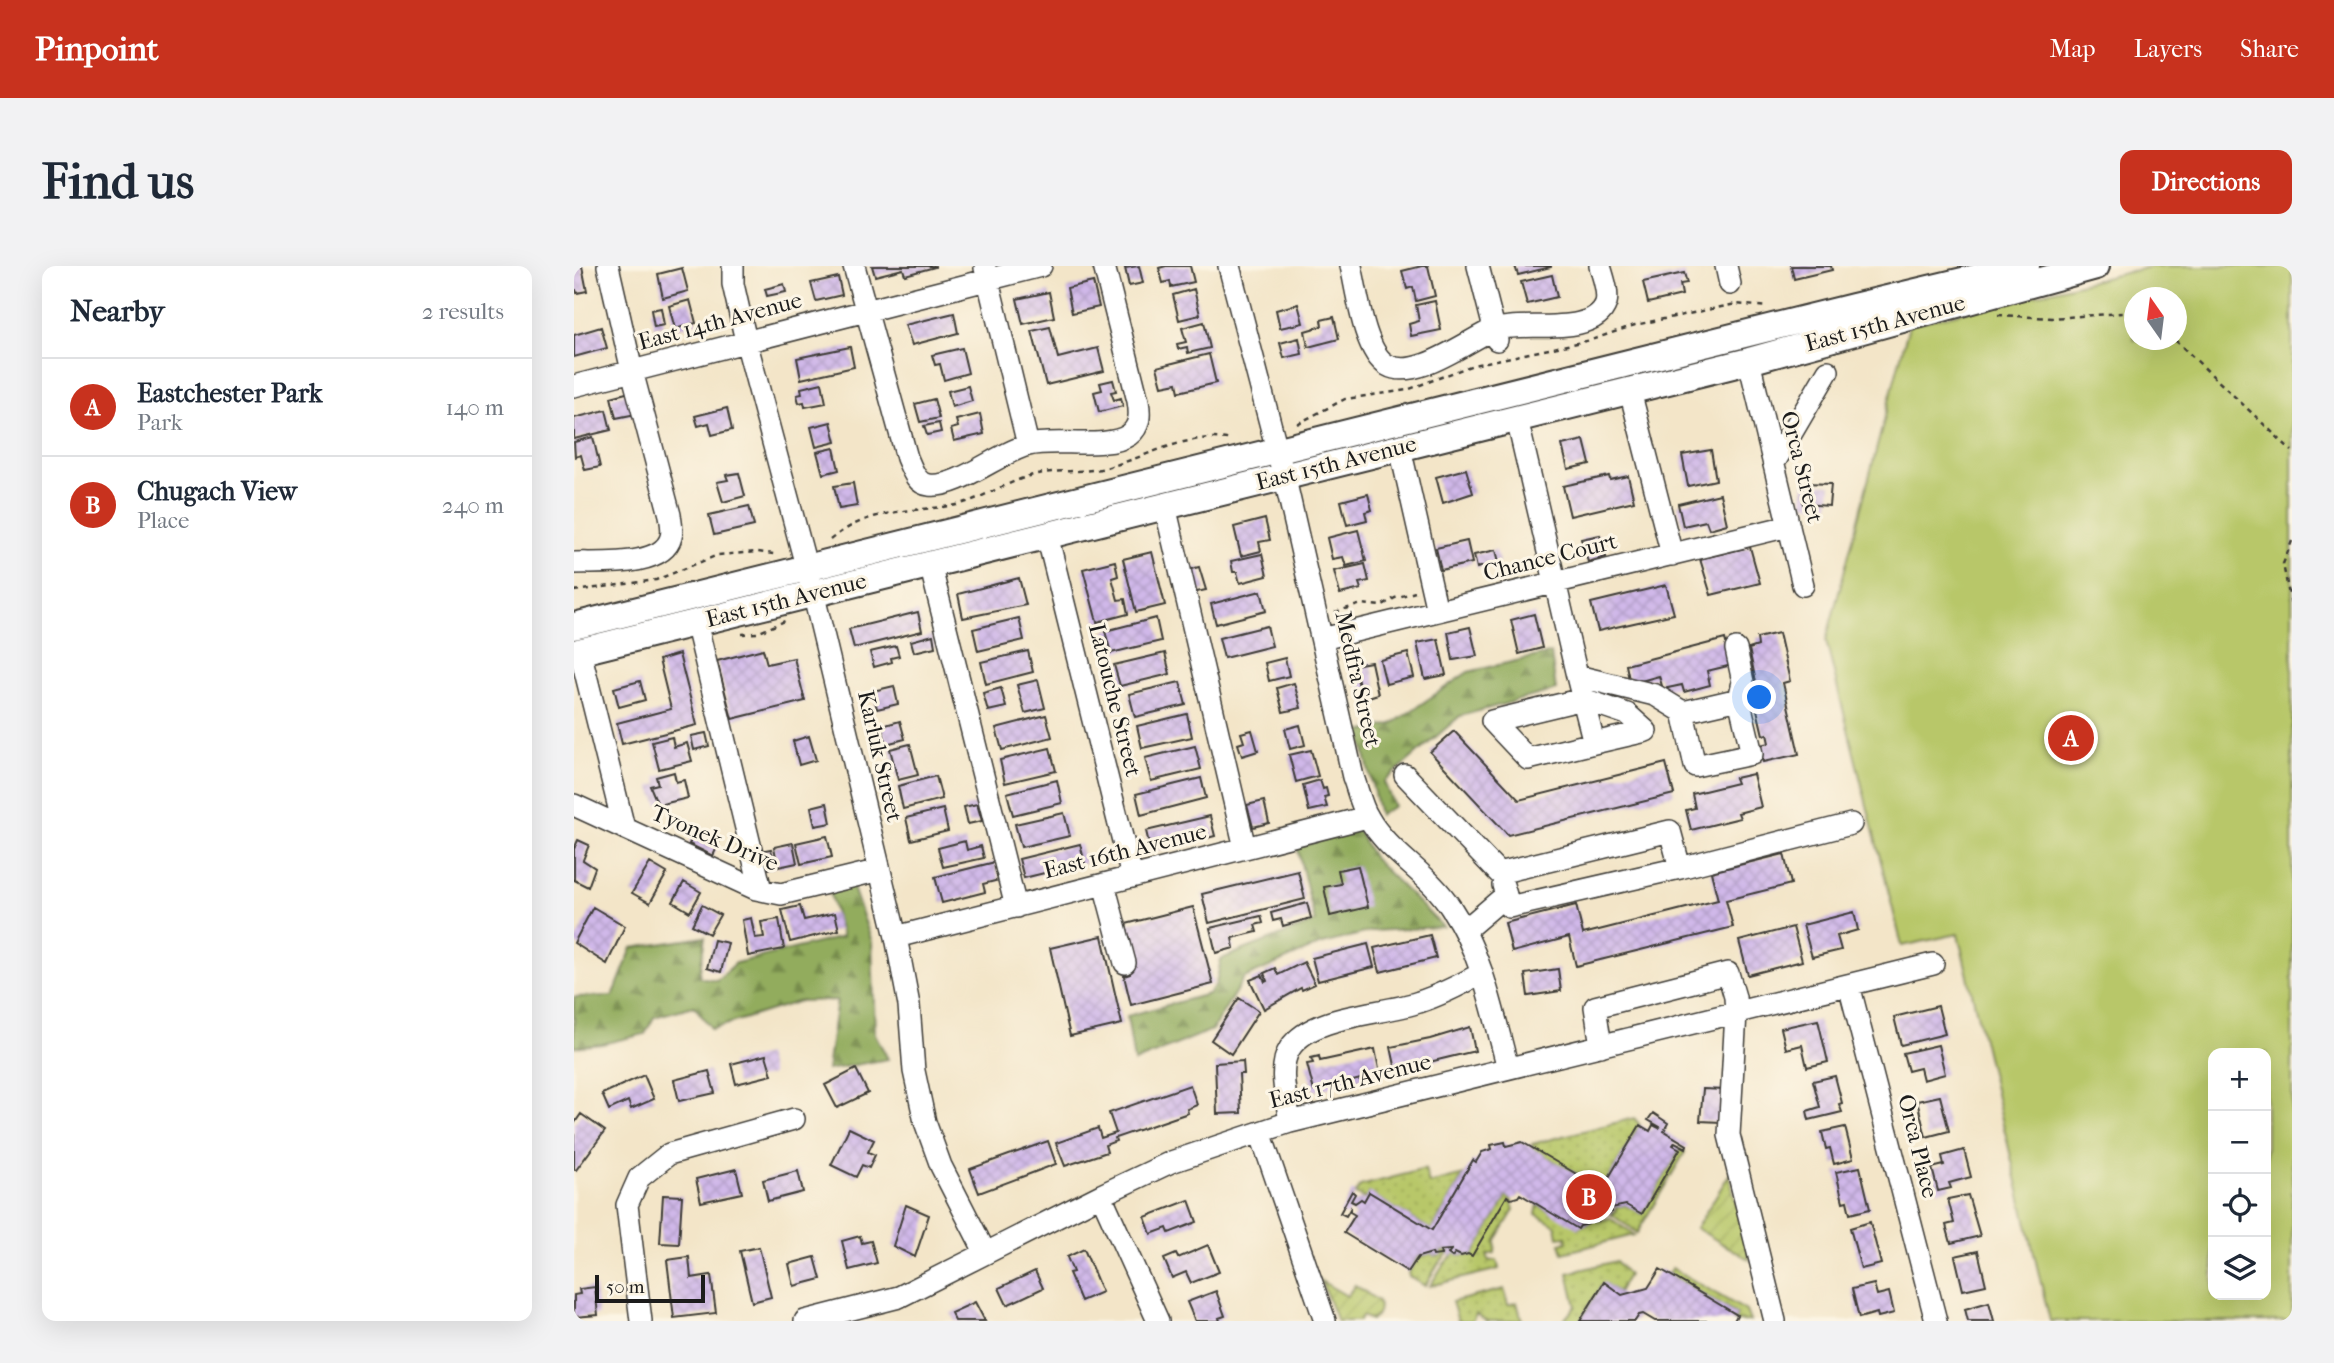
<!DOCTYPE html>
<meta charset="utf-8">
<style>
:root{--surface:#fff;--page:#f2f2f3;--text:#1f2937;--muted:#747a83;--line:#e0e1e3;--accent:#c8321e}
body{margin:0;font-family:"IM FELL French Canon",serif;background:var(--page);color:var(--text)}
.controls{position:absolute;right:21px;bottom:21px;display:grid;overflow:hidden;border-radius:14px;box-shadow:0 7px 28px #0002}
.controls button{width:63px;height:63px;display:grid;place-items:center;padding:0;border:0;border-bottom:2px solid var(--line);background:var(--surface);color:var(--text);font:35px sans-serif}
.compass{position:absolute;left:1550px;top:21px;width:63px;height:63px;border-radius:50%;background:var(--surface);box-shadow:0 7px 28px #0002;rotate:346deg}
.scale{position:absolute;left:21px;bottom:18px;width:110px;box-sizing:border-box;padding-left:7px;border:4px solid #1c1c1c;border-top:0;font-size:19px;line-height:24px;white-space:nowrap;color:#1c1c1c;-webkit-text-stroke:5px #fcf5e5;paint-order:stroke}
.you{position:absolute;left:1186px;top:432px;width:24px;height:24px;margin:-18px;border:5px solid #fff;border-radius:50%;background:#1a73e8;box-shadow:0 0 0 10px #1a73e833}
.badge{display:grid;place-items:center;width:46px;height:46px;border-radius:50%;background:var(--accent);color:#fff;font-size:23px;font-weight:700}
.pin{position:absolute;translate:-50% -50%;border:4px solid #fff;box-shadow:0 2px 7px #0006}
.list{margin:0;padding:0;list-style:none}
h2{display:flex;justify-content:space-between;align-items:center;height:91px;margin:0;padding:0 28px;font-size:30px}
h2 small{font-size:23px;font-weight:400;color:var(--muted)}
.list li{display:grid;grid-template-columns:46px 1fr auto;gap:21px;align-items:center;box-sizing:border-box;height:98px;padding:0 28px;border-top:2px solid var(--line)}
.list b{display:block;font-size:26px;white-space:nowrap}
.list p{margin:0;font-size:23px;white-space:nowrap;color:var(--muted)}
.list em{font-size:23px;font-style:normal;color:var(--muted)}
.icon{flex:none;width:38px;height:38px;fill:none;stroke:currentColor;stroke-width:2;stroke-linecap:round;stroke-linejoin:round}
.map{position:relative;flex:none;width:1718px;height:1055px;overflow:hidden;border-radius:14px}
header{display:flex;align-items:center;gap:42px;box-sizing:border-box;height:98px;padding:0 35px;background:var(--accent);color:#fff}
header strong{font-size:33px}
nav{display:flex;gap:38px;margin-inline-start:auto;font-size:24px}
.intro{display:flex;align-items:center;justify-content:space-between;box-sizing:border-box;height:168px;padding:0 42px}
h1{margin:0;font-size:49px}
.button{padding:18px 32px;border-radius:14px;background:var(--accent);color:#fff;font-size:24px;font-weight:700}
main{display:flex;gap:42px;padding:0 42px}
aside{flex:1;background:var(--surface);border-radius:14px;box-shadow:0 7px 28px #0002}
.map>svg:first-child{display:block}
.grass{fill:url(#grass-dots);stroke:#6a7242;stroke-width:2}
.forest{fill:url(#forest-firs);stroke:#57643c;stroke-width:2}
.park{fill:#b8c769;stroke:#6a7242;stroke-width:2;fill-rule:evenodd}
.garden{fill:url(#garden-furrows);stroke:#6a7242;stroke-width:2}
.building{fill:url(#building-cross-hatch)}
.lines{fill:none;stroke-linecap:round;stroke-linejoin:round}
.minor-casing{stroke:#3c3a36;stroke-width:24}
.major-casing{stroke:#3c3a36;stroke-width:30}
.path{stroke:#3c3a36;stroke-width:2.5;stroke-dasharray:5 5;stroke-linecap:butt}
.minor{stroke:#fff;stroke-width:21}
.major{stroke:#fff;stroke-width:26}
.labels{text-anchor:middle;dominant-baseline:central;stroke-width:6;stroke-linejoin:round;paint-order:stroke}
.street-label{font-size:23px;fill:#1c1c1c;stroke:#fcf5e5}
</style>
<header>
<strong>Pinpoint</strong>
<nav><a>Map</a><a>Layers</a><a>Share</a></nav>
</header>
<div class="intro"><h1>Find us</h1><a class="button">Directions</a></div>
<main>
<aside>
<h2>Nearby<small>2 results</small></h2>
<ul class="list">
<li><span class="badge">A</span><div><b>Eastchester Park</b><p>Park</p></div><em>140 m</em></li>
<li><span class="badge">B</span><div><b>Chugach View</b><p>Place</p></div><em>240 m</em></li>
</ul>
</aside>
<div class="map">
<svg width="1718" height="1055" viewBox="0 0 1718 1055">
<defs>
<pattern id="grass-dots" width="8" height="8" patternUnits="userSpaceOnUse" patternTransform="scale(1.75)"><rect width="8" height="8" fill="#b8c769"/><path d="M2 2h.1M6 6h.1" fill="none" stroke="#9eaa5a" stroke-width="1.8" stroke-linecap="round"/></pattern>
<pattern id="forest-firs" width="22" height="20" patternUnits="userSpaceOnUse" patternTransform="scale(1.75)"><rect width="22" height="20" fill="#92ac5d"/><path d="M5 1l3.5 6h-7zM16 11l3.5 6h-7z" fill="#768b4c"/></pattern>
<pattern id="garden-furrows" width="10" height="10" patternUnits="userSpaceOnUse" patternTransform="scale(1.75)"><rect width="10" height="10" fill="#b8c769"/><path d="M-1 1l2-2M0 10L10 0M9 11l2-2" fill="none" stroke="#9eaa5a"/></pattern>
<pattern id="building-cross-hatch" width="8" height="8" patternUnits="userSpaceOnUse" patternTransform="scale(1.75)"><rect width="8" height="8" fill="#d0b8e9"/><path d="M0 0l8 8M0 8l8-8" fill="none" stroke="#b29ec7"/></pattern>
</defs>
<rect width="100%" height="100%" fill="#fcf5e5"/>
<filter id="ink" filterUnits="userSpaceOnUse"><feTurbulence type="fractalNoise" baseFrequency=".0143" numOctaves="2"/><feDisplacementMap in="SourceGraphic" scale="14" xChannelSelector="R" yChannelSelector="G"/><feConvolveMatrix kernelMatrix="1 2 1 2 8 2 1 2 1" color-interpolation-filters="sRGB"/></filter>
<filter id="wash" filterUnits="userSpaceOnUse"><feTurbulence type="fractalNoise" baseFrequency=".00686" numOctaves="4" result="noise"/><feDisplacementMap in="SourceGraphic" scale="28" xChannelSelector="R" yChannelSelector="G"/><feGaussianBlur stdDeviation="1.57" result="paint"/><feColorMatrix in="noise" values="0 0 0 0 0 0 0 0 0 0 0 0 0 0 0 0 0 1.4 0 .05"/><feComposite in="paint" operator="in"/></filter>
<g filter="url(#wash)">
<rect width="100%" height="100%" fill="#f3e5c8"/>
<path class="grass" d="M1060 852 1066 859 1028 923 959 883 958 878Z
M1106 883 1111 886 1063 967 1037 948 1043 945 1042 941 1052 939 1068 948Z
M851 903 855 918 890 909 858 964 795 927 791 933 781 928 786 920Z
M933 930 937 933 940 944 922 974 921 987 913 989 915 995 923 994 925 1003 856 1020 869 999 881 987 887 990 894 988 898 990Z
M964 939 1006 960 1014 958 1018 952 1024 955 1036 952 1060 969 989 987 986 978 993 976 992 970 984 971 982 960 962 948Z
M877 984 864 998 851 1020 835 1010 834 1006 844 991 858 987 860 990 867 989 866 985Z
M1042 995 1054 1009 1044 1026 1029 1017 1006 1055H989L1002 1040 994 1007Z
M1098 1002 1172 1045 1176 1055H1160L1163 1049 1094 1008Z
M930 1023 934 1039 943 1036 948 1055H913L902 1048 898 1055H884L878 1036Z"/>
<path class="forest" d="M977 387 982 424 886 450 810 516 820 540 805 549 786 466 818 458 894 406Z
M783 563 800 593 869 661 798 665 745 679 670 712 638 764 560 796 553 750 634 728 642 718 647 693 741 656 723 581Z
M277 616 298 676 301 768 314 793 253 804 263 734 226 735 138 763 120 740 80 751 71 768 28 778 0 781V731L39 730 58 682 131 671 125 711 143 714 162 697 268 671 255 624Z"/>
<path class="park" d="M1580 0H1718V1055H1476L1384 668 1328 680 1252 375 1335 59ZM1560 32H1602V74H1560ZM1639 787H1692V1029H1639Z"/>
<path class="garden" d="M1155 909 1176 994 1122 962Z
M747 1015 773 1030 781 1019 804 1035C806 1043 805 1049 797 1054L788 1050 785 1055H763Z"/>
<g id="blocks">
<path class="building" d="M0 0H8L13 25 3 27 2 24H0Z
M298 0H361V1L331 9 329 3 301 10Z
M565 0 569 17 555 20 551 2Z
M592 0H616L620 16 597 21 596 15 589 17 585 2Z
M848 0H854L861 30 842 35 839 21 833 23 828 5Z
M941 0H977V1L944 9Z
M1217 0H1257L1258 4 1220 13Z
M108 2 114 25 89 32 84 8Z
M1110 7 1113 17 1106 18 1108 29 1074 37 1069 16Z
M978 9 983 31 953 38 947 16Z
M264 11 268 29 242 35 237 17Z
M519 16 525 41 498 47 493 22Z
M210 18 212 26 193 30 191 23Z
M620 23 626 49 605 54 599 29Z
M475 26 480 51 449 58 443 33Z
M116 34 122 57 101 63 95 40Z
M861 35 867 64 837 70 835 58 845 55 842 39Z
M724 38 729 57 706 62 702 44Z
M87 42 90 59 80 61 77 44Z
M380 47 384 67 338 79 331 59Z
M760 51 765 73 734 81 731 65 748 60 747 54Z
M630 56 636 82 614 87 613 81 604 83 603 78 612 76 608 62Z
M27 61 33 82 0 91V69Z
M476 61 484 92 524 82 530 105 472 119 458 65Z
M725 72 728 88 710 92 706 77Z
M276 81 280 101 227 113 223 92Z
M388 82 394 107 370 114 366 98 361 99 358 89Z
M635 88 642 117 605 126 603 117 588 120 583 101Z
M539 114 542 125 537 126 540 134 547 132 549 140 525 146 520 126 528 124 526 117Z
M248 117 252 137 231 141 230 136 225 137 223 129 228 128 227 122Z
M394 120 398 135 378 141 374 125Z
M56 126 62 148 42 152 37 131Z
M360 133 365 152 346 156 341 138Z
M153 142 158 164 138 169 135 157 124 160 121 150Z
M32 144 37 164 0 173V152Z
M406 148 410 168 380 175 377 163 384 161 382 154Z
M257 156 262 176 242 181 237 161Z
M365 157 367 166 353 169 350 160Z
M19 171 26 201 11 204 7 189 1 191 0 176Z
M1010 174 1016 198 994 203 988 179Z
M260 182 265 204 249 208 243 186Z
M1137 184 1142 214 1114 220 1108 189Z
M892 203 899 227 869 237 862 211Z
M165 207 171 230 149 236 143 216 154 214 152 209Z
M1035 210 1036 214 1054 210 1060 235 996 250 989 220Z
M279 217 283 240 265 243 260 220Z
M1230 217 1257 218 1255 240 1229 238Z
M794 228 798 244 791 246 793 254 773 259 767 235Z
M1146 228 1153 258 1135 263 1132 255 1109 260 1104 238Z
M175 240 180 260 140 269 135 249Z
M691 253 696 274 685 276 687 285 667 290 660 261Z
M784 264 792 295 772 300 769 291 758 293 753 272Z
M1026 269 1032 291 1014 296 1007 273Z
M893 275 898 297 867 304 862 282Z
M1176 281 1186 317 1137 329 1126 293Z
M922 284 925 296 903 302 900 289Z
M578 286 591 339 562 346 549 293Z
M688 288 693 310 666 317 663 306H659L657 295Z
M541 295 544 310 538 312 544 334 551 333 554 348 523 356 509 303Z
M791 298 795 315 785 317 787 323 766 328 760 305Z
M625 301 632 324 618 327 613 304Z
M445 312 452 339 389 352 384 328Z
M1092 319 1100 348 1024 365 1017 337Z
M687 325 692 345 642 358 637 338Z
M344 346 348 365 280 382 275 363Z
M960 348 968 382 945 388 937 354Z
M445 352 450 374 404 385 399 363Z
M582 352 587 375 537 387 531 365Z
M693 360 698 380 650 392 645 372Z
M896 361 903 390 879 394 874 366Z
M1205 367 1216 415 1209 417 1225 488 1189 496 1186 479 1195 477 1193 468 1189 469 1180 431 1185 430 1175 383 1184 380 1183 372Z
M359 369 361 381 340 386 337 375Z
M864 373 872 409 851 413 843 377Z
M1151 373 1158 399 1133 405 1136 419 1110 426 1108 419 1089 423 1085 410 1056 418 1052 399Z
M322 380 325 390 317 392 318 396 300 401 296 386Z
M189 383 193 398 220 392 231 435 158 453 143 395Z
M454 385 459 406 412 418 407 396Z
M591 387 596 408 546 420 540 399Z
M834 387 840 411 812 418 806 394Z
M105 388 123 459 48 478 43 457 97 443 85 394Z
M711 392 715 410 695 415 691 397Z
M797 396 804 428 788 433 780 399Z
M464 414 471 442 451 447 443 419Z
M66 415 71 434 45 441 40 422Z
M606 416 612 439 561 451 555 428Z
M720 417 727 442 709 446 703 422Z
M320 420 324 438 303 443 299 425Z
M427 422 432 441 414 445 409 427Z
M613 448 618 471 568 482 563 460Z
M472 449 478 471 428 484 422 462Z
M326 455 331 473 312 478 308 460Z
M726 459 731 479 716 483 711 463Z
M678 464 684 485 668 490 664 478 670 476 667 467Z
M880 465 945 534 1092 497 1100 528 934 569 856 486Z
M132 467 135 480 120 484 117 470Z
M235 470 242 494 225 499 219 475Z
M98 471 100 481 113 477 118 495 85 503 78 476Z
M336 478 344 509 324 514 316 483Z
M621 480 627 503 577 515 571 492Z
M476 482 482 505 431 517 426 494Z
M737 484 744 510 722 516 715 489Z
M100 506 102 516 110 514 114 532 84 539 76 520 84 518 82 511Z
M1179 508 1187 541 1164 547 1166 552 1117 564 1112 544 1121 542 1118 528 1163 517 1161 512Z
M362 510 368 533 329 543 324 520Z
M627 512 632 532 567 549 562 528Z
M483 514 488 537 439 549 433 527Z
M746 514 749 523 752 522 754 530 750 531 753 541 735 545 729 519Z
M690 535 695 557 679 561 673 539Z
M253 537 257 557 241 560 237 541Z
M403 538 408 555 394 558 390 541Z
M369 543 374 565 337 574 332 552Z
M490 547 496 570 447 581 441 558Z
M636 550 641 570 577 586 572 565Z
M121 566 145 577 139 590 115 578Z
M253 570 258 591 227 598 222 577Z
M4 574 15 579 9 594 21 602 14 621 0 614V583Z
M391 575 393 584 407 580 410 592 369 601 364 582Z
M219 577 223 597 204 601 200 581Z
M506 578 511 597 450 612 445 593Z
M197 583 201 601 190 604 186 585Z
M1210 588 1217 618 1152 634 1159 661 1002 700 995 671 938 686 931 657 1002 639 1009 668 1144 634 1137 606Z
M421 596 425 614 409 618 411 626 368 637 361 611Z
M76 597 93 607 76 637 58 627Z
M784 600 794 641 756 650 750 621 767 618 764 604Z
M724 605 731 633 635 657 628 628Z
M110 616 127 626 116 646 99 636Z
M733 637 737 652 709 660 707 653 699 655 697 647Z
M128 639 146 649 135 668 118 659Z
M226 640 230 654 261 647 265 664 216 676 208 644Z
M19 641 51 660 33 698 0 677Z
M619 641 639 718 557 739 550 710 556 708 553 698 561 696 552 658Z
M1280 646 1284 664 1263 670 1267 684 1238 691 1229 659Z
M687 650 689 657 681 659 683 666 658 672 660 682 642 687 636 662Z
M177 652 181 672 190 671 187 656 205 653 210 683 174 690 168 654Z
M1219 661 1228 695 1174 709 1165 675Z
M856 669 862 692 806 706 800 682Z
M528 670 548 758 496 770 476 682Z
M140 674 154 677 147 706 133 702Z
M794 678 800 701 744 715 738 692Z
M730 696 741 718 728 724 727 722 690 743 676 714 688 709 691 716 693 715 690 707 701 702 704 709Z
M984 703 987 725 954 730 951 708Z
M665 732 685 745 657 788 637 774Z
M1364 740 1371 768 1327 779 1320 751Z
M1244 754 1254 796 1233 801 1228 779 1212 783 1207 762Z
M896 761 901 785 822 804 817 781 856 773Z
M1364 779 1371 808 1349 814 1346 802 1334 805 1329 787Z
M801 783 806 808 740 825 733 798 739 797 737 792 745 790 746 795Z
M192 789 198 809 162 818 157 798Z
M669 795 670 808H665L667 847 643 848 641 797Z
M282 803 294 827 263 842 251 819Z
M135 805 141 827 105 835 100 814Z
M70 809 80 833 57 843 54 835 35 844 28 828Z
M1261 810 1268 837 1265 838 1268 846 1235 854 1233 845 1246 841 1239 815Z
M616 819 623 839 613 843 614 847 541 872 542 875 531 879 533 886 491 900 482 877 524 862 527 872 542 867 535 847Z
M1129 823 1150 824 1147 856 1126 855Z
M1366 830 1375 865 1352 871 1343 835Z
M1079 847 1094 857 1090 865 1113 879 1112 882 1101 876 1099 879 1106 883 1068 948 1052 939 1037 942 1038 946 1030 948V945L1021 947 1027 951 1024 955 1018 952 1014 958 1006 960 1004 963 946 928 944 931 937 933 933 930 898 990 894 988 887 990 881 987 878 991 874 988 877 984 866 985 867 989 859 990 858 987 844 991 834 1006 770 967 781 949 776 946V943L772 950 766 947 778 925 781 928 777 935 781 937 787 933 790 935 795 926 858 964 899 894 902 896 908 886 918 883 917 879 931 876 932 880 948 876 1028 923 1066 859 1076 865 1079 859 1085 862 1086 861 1074 854Z
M7 848 31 865 2 904 0 903V858Z
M1271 861 1279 893 1260 898 1256 882 1252 883 1248 866Z
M275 862 300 874 294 886 301 889 295 902 288 899 282 911 257 899Z
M474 875 482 898 405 927 396 903Z
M1390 884 1397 911 1375 917 1377 922 1364 925 1358 902 1370 899 1368 890Z
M1286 901 1296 943 1276 948 1273 935 1269 936 1262 906Z
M162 903 168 927 127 936 122 913Z
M224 905 229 926 194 935 189 914Z
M89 929 108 930 105 978 86 977Z
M1394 929 1406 970 1377 977 1372 959 1380 957 1374 933Z
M615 934 623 956 595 967 593 962 577 968 571 951Z
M332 939 355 949 341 991 319 980Z
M1296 956 1307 998 1287 1003 1276 962Z
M286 970 288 977 297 975 303 997 275 1004 268 975Z
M634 979 645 1006 617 1017 612 1006 598 1012 590 993 602 988 604 992Z
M185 981 197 1031 178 1036 166 985Z
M510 983 528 1026 507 1035 495 1007 499 1006 493 991Z
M1404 985 1412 1019 1389 1024 1381 990Z
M115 991 117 1012 137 1009 142 1047 100 1052 93 994Z
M241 991 247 1013 220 1020 215 998Z
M1086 1003 1163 1049 1160 1055H1081L1069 1048 1065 1049 1061 1055H1006L1030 1016 1048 1029 1074 1022Z
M461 1005 469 1022 433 1039 425 1022Z
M1300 1018 1303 1029 1315 1026 1320 1047 1304 1051 1303 1047 1285 1052 1278 1023Z
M21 1021 24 1049 0 1051V1029L6 1028 5 1023Z
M642 1025 651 1050 645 1052 646 1055H621L613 1036Z
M401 1036 411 1055H381L377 1047Z
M1415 1036 1420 1055H1394L1391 1043Z"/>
</g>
</g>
<g filter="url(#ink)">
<use href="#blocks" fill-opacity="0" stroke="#3c3a36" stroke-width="2"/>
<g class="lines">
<g class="minor-casing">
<path id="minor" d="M159 0V18L172 75 239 326 322 671 335 739 340 805 351 856 367 900 411 986
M280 0 333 192C338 203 342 218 355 219 383 223 426 186 454 179 480 172 533 184 555 169 567 160 566 147 564 135L530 0
M655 0 714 226 779 511C784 524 787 540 794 551 814 587 855 607 877 642 909 690 919 747 934 802
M777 0C783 25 790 86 813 99 840 115 890 77 916 65 943 53 1020 73 1032 37 1035 26 1029 11 1026 0
M904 0 923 74
M1152 0 1156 18
M411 2 454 179
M1175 95 1229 319
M0 120 467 0
M1056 125 1098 289
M943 153 1003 410 1020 477 954 493 918 455 1009 433 1053 448 1072 465 1020 477
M826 182 863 345
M1200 197 1254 105
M591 240 671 582
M473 269 558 611
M0 297C25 296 89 302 97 271 99 264 97 256 96 249L58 105 34 0
M356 298 442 641
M122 356 187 624
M748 373 1215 260
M1162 383 1169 416 1165 433
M6 385 50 562
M1003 410 1081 429 1109 446 1121 500 1178 488 1165 433 1109 446
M831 509 925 607 1096 565 1106 602 1277 558
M0 539 182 623 207 628 306 604
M530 618 551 697
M932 629 935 641 1106 602
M891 664 932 629 929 619
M322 671 793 551
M1275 719 1362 1055
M1027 780 1021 741 1154 707 1161 731 1162 747 1155 869 1201 1055
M716 856C713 834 703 802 716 782 739 748 808 749 845 736 867 729 888 718 908 707
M686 866 751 1055
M527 929 584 1055
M67 1055 53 939 65 912 95 888 220 853
M231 1055 325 1031 527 929 597 896 716 856 1359 698"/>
</g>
<g class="major-casing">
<path id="major" d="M0 360 1279 41 1452 0
M0 387 1175 95 1522 0"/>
</g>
<path class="path" d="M1424 49 1478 52 1549 47 1560 48
M1601 74 1718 185
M723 158 771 133 833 124 899 99 1017 74 1061 59 1162 38 1194 41
M256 274C294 243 331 246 377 240 400 237 431 217 456 210 481 202 510 208 535 201 575 190 616 165 658 174
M1718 275 1709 298 1718 344
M0 325 82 314 144 289 184 286 200 288
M761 346 788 338 807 340 821 332 841 326
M168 368 183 367 211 355"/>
<use href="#minor" class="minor"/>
<use href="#major" class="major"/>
</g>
</g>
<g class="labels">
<g class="street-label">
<text transform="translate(146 55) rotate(-15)">East 14th Avenue</text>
<text transform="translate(1311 57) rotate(-15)">East 15th Avenue</text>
<text transform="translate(762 197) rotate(-14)">East 15th Avenue</text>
<text transform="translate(1228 201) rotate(76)">Orca Street</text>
<text transform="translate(976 291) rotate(-14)">Chance Court</text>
<text transform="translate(212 334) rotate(-14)">East 15th Avenue</text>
<text transform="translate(784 413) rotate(77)">Medfra Street</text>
<text transform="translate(541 434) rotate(76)">Latouche Street</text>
<text transform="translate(306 490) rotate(77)">Karluk Street</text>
<text transform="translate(141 572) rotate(23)">Tyonek Drive</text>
<text transform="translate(551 585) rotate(-14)">East 16th Avenue</text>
<text transform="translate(776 815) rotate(-14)">East 17th Avenue</text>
<text transform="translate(1344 880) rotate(76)">Orca Place</text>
</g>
</g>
</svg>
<div class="controls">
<button>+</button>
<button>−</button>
<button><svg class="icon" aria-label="locate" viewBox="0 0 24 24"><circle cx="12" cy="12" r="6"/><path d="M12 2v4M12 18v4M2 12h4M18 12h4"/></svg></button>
<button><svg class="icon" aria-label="layers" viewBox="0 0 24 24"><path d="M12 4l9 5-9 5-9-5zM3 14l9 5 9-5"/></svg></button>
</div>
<svg class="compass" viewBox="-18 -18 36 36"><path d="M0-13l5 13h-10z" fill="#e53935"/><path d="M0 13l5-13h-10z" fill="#747a83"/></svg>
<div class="scale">50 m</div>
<div class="you"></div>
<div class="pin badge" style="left:1497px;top:472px">A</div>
<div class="pin badge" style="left:1015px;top:931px">B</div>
</div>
</main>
